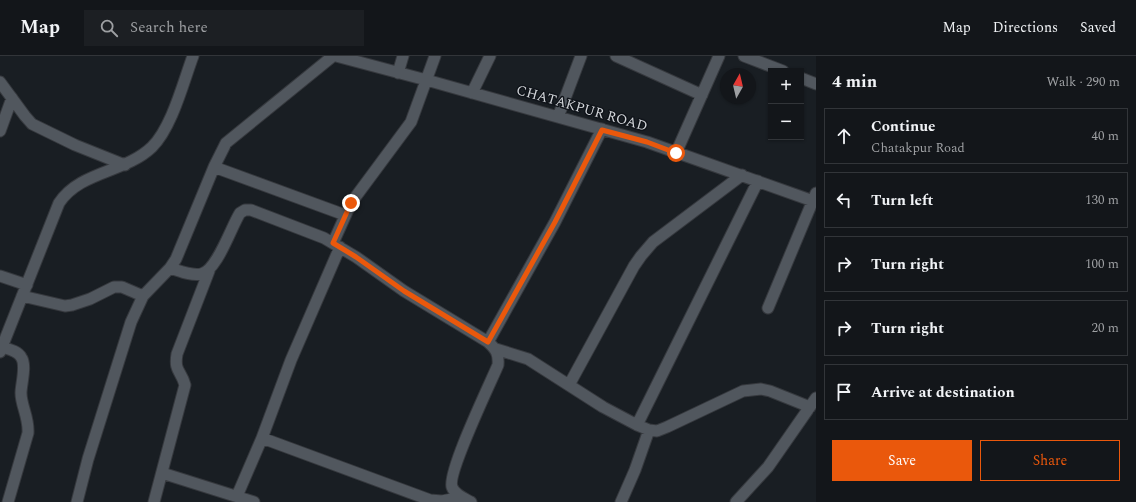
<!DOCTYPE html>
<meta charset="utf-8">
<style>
:root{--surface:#13161a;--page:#1c1f23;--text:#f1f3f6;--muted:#9d9fa2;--line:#323539;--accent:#ea580c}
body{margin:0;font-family:Spectral,serif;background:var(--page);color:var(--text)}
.controls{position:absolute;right:12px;top:12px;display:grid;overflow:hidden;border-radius:0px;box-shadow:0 1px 3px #0004}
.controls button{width:36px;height:36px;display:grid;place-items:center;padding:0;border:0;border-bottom:1px solid var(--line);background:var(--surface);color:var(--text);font:20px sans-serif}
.compass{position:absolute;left:720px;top:12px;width:36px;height:36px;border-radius:50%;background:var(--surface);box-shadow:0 1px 3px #0004;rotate:8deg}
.stop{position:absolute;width:12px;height:12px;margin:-9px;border:3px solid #ea580c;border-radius:50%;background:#fff}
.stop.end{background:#ea580c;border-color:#fff;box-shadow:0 1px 4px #0008}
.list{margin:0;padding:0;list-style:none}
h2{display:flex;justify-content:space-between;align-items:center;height:52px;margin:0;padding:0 16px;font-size:17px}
h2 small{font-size:13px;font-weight:400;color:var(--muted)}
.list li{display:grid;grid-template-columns:26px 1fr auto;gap:12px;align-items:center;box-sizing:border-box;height:56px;margin:0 8px 8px;padding:0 8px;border:1px solid var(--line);border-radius:0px}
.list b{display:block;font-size:15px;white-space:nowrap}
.list p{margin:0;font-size:13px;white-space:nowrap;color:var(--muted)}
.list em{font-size:13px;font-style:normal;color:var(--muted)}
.actions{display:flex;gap:8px;padding:12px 16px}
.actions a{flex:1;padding:9px 0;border:1px solid var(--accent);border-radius:0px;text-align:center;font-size:14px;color:var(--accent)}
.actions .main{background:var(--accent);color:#fff}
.icon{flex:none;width:22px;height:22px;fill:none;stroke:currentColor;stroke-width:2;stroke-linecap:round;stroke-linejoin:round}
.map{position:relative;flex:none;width:816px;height:446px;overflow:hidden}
header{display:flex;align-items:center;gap:24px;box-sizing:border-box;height:56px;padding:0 20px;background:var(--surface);border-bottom:1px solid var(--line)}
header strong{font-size:19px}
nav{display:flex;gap:22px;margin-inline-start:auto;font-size:14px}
.search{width:280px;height:36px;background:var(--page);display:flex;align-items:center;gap:10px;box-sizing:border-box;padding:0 14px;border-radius:0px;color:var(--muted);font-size:15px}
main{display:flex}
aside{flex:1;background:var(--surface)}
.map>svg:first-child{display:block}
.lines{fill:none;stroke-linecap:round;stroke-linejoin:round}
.minor-casing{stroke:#36393e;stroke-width:13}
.minor{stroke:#51575e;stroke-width:11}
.route{stroke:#ea580c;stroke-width:5}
.labels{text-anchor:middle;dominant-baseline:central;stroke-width:3;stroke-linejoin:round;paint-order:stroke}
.street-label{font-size:14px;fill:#d2d5d9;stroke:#10141a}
</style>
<header>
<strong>Map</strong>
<div class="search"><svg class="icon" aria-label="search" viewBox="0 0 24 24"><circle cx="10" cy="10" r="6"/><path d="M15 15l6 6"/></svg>Search here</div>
<nav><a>Map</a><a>Directions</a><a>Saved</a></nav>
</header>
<main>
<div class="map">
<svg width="816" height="446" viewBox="0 0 816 446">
<rect width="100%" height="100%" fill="#191e23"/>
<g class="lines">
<g class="minor-casing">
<path id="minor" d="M336 0 430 25 647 86 816 146
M616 0 702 39
M744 0 783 15
M398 17 403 0
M801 22 816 28
M0 26 25 60 32 68 75 89 125 109
M472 37 490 0
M558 61 581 0
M0 75 12 42
M676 97 719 0
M214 111 345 159
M333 187 351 147 411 66 435 0
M170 212C180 215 191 220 201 218 217 215 231 171 240 157L245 154H251L324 182 356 201 404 235 488 286C496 293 499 298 498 309 490 328 447 417 452 431 455 439 464 442 471 446
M0 220 27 229
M22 240 65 250 72 249 90 243 114 231H122L143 240
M768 252 816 137
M488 286 555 166 602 73
M2 291C8 293 18 295 21 301 27 309 21 328 21 337 21 350 29 361 28 377L8 446
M496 293 528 303 603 351 637 369 649 374 657 375 667 371 743 335 761 333 770 335 810 351
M0 296 59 147C80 115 125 117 152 91 172 71 183 27 193 0
M569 329 634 210 641 200 653 186 742 119
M637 369 758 125
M262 382 430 444 442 445 462 441
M162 417 254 446
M237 440 262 382 291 304 340 191
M77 446 88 403 131 266 143 240 170 212 176 203 214 111 226 87 333 0
M154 446 185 329C181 314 174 316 177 298L209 215
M621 446 635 414 649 374
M736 446 768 411 816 342"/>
</g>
<use href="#minor" class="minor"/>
</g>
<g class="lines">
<path class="route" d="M351 147 333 187 356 201 404 235 488 286 555 166 602 74 647 86 676 97"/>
</g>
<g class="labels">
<g class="street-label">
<text transform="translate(582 52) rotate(16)">CHATAKPUR ROAD</text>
</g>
</g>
</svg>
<div class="controls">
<button>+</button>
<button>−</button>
</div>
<svg class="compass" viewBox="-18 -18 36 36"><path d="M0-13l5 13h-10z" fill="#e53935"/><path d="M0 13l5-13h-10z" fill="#9d9fa2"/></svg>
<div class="stop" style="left:676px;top:97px"></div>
<div class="stop end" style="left:351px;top:147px"></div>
</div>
<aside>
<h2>4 min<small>Walk · 290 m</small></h2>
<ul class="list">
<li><svg class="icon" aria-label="ahead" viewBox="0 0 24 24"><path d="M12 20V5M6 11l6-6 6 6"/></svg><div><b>Continue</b><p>Chatakpur Road</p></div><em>40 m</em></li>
<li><svg class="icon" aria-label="left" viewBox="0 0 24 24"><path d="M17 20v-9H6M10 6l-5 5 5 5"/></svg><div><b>Turn left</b></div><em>130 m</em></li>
<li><svg class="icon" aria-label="right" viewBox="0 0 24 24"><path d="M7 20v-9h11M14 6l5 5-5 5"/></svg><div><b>Turn right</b></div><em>100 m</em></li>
<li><svg class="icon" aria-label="right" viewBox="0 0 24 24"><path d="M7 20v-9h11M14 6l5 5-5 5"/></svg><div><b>Turn right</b></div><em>20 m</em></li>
<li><svg class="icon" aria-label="arrive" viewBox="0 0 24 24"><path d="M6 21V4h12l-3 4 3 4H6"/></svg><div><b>Arrive at destination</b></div></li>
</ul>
<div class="actions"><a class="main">Save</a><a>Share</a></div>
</aside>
</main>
